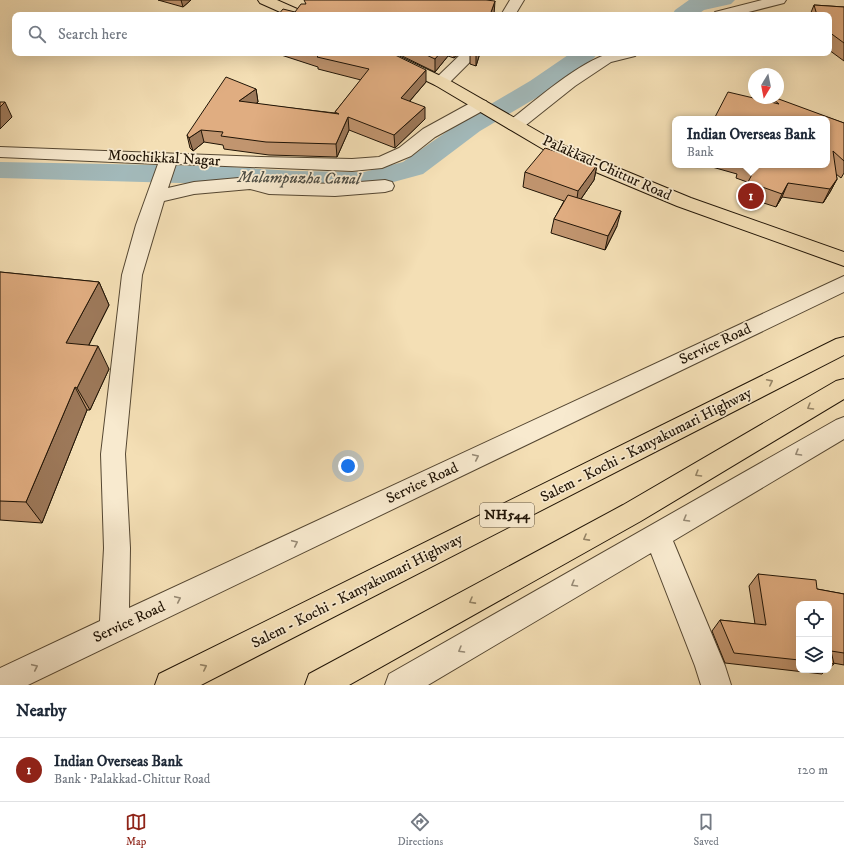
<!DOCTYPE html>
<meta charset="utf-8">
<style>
:root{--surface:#fff;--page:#f6f6f7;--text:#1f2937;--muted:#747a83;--line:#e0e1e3;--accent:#8f2418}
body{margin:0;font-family:"IM FELL DW Pica",serif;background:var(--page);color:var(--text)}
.controls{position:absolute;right:12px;bottom:12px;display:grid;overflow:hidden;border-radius:8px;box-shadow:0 4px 16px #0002}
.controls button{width:36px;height:36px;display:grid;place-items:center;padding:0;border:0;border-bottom:1px solid var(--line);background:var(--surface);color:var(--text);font:20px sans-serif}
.compass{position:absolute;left:748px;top:68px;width:36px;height:36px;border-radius:50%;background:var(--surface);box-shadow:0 4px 16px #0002;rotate:190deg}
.you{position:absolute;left:348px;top:466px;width:14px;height:14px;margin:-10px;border:3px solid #fff;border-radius:50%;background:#1a73e8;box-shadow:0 0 0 6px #1a73e833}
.badge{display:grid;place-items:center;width:26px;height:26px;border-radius:50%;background:var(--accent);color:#fff;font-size:13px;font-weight:700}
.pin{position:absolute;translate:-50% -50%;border:2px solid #fff;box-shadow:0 1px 4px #0006}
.popup{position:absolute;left:672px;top:116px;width:158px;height:52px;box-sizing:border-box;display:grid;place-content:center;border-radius:8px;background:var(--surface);filter:drop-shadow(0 1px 3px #0005);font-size:13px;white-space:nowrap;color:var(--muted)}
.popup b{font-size:15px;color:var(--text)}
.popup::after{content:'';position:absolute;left:50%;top:100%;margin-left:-8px;border:8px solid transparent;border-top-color:var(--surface)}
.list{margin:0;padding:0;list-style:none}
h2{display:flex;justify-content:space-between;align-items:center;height:52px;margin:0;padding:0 16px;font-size:17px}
h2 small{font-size:13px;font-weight:400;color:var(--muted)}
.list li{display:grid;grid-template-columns:26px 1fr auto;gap:12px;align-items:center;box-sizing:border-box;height:64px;padding:0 16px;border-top:1px solid var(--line)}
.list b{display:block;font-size:15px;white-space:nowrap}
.list p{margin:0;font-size:13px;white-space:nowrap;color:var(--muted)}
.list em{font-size:13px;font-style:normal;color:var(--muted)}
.icon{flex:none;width:22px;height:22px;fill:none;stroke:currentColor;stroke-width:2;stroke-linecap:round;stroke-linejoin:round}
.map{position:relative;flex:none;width:844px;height:685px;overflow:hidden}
.search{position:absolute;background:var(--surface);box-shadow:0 4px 16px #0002;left:12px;right:12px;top:12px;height:44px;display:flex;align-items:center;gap:10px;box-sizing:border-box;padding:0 14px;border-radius:8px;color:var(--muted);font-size:15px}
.sheet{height:116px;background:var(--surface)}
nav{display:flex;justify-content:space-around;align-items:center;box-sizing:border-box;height:56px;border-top:1px solid var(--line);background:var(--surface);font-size:11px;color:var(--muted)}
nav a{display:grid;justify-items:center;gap:2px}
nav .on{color:var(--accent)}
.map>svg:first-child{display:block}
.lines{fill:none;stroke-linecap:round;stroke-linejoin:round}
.canal{fill:#a2b9ba;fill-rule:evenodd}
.minor-casing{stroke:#554732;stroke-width:2}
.major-casing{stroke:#201406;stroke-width:2}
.highway-casing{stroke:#201406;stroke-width:2}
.minor{fill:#f8eacf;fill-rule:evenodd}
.major{fill:#f4dfb5;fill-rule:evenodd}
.highway{fill:#f4dfb5;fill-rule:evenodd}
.wall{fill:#c1956f;stroke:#201406}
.shaded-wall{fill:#9d795a;stroke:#201406}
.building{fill:#e0ad81;stroke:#201406}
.oneway{stroke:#958466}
.oneway2{stroke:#978a75}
.labels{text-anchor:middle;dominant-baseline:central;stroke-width:3.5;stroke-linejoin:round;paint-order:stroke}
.shield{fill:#f8eacf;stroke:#615442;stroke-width:1}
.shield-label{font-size:14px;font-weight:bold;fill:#201406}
.street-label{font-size:15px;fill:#201406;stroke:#f8eacf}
.water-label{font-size:16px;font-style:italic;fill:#4e4e45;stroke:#f8eacf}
</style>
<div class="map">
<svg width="844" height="685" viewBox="0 0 844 685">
<rect width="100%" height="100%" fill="#f4dfb5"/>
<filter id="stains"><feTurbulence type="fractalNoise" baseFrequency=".005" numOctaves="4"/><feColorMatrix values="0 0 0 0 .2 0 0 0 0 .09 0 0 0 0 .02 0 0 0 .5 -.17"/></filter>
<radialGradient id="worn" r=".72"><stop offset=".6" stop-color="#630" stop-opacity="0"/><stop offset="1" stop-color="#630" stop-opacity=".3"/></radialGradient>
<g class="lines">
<path class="canal" d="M689 0H735L731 4 704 10 697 15H672L675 10Z
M571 53H598L594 58 548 91 480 131 423 174 364 190 294 189 215 184 0 178V162L215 166 294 171 364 172 403 162 462 121 530 81Z"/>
<g class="minor-casing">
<path id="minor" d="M510 0H524L515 15H501Z
M762 0H786L784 3 737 15H713L715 12Z
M462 53H479L447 85 441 87 435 85 433 82 435 79Z
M611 53H638L635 56 611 62 575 86 521 129 515 130 509 129 507 125 509 121C535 101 580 61 611 53Z
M480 100 486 101 488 105 486 109 435 137 411 156 382 168 352 171 176 164 168 188 194 182 250 177 269 182 335 184 385 180 392 182 394 186 392 190 385 192 335 196 269 194 250 189 194 194 164 201 142 275 125 454 130 548 129 608 844 276V292L28 685H0V668L100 621 104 548 101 454 122 275 136 225 158 164 0 157V147L261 157 352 159 379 157 399 148 423 129 474 101Z
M844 417V439L673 541 725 666 731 685H701L695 666 651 553 428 685H385L389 674 836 420Z"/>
</g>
<g class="major-casing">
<path id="major" d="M258 0H277L304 12 306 15H287L260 3Z
M372 53H392L447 79 560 144 691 198 844 252V266L677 206 548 152 435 85 375 56Z"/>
</g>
<g class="highway-casing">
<path id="highway" d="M844 337V355L201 685H155L159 674 836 339Z
M844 379V399L641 521 349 685H305L309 674 623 505 836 381Z"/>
</g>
<use href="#minor" class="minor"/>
<use href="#major" class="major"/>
<use href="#highway" class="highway"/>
</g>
<path class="wall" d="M158 0H191L183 7Z
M814 5 844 7V61L829 50V15H810Z
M275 53H391L426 82 410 101 425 119 395 148 349 130 337 157 269 155 224 149 223 145 204 142 193 151 190 148 187 135 256 89 258 102 256 104 335 113V112L361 80 318 69V67Z
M396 53H460L454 58 448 56 435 72Z
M470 53H480L476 66 470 64Z
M772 98 844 123V173L841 178 836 174 837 179 830 192 823 203 782 197 776 207 742 196 747 182 736 178 737 174 705 165H827L770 102Z
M597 165 594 180 581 199 617 226 605 250 551 233 554 219 564 201 523 187 525 172Z
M0 272 99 282 109 305 89 345 109 369 90 410H87L42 523 0 520Z
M758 574 817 589 844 594V665L833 663 834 664 829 668V604H799V670H826L822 674 725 663 712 631 720 620 755 624 749 586Z"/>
<path class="shaded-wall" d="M181 0H191L183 7Z
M495 1 494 15H490Z
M440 53H448V56L435 72V59Z
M454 53H460L454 58Z
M476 53H480L476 66Z
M426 70V82L401 111V98Z
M256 89 258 102 242 114 239 101Z
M5 102 12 117 0 129V107Z
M425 107V119L395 148 394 135Z
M348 117 349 130 337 157 336 144Z
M201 130 204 142 193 151 189 138Z
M597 165 594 180 576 206 578 191Z
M837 179 830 192 823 203 830 189Z
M788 183 782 197 776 207 782 194Z
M621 211 617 226 605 250 608 236Z
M99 282 109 305 78 366 66 343Z
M98 346 109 369 90 410 77 388Z
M75 387 87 410 42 523 26 502Z"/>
<path class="building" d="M304 0H486L495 1 490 15H278L283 9 295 12 301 4H306Z
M814 5 844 7V43L829 32V15H817Z
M313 53H391L426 70 401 98 425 107 394 135 348 117 336 144 266 142 221 136 223 132 201 130 189 138 187 135 226 77 256 89 239 101 339 114 335 112 369 69 317 57 319 55Z
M422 53H440L435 59Z
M728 92 779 104 772 98H776L844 123V161L833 151 837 179 830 189 788 183 782 194 748 182 755 169 742 165H827V119H714Z
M0 102H5L0 107Z
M545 148 597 165 578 191 525 172Z
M568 195 621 211 608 236 554 219Z
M0 272 99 282 66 343 98 346 77 388 75 387 26 502 0 501Z
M758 574 816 580 817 589 844 594V653L831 651 834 664 829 663V604H799V660L734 653 720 620 766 625Z"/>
<defs><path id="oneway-chevron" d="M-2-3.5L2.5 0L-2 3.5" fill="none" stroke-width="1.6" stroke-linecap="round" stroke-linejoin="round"/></defs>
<g class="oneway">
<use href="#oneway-chevron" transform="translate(770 382) rotate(-27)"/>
<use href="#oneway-chevron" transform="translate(810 407) rotate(149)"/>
<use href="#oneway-chevron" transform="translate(698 474) rotate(149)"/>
<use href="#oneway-chevron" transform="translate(586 538) rotate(151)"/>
<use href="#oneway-chevron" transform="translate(472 601) rotate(151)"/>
<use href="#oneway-chevron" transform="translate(204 667) rotate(-27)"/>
</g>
<g class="oneway2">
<use href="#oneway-chevron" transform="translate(798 453) rotate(150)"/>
<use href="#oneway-chevron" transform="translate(476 457) rotate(-25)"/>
<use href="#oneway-chevron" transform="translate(686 519) rotate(150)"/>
<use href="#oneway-chevron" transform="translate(295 543) rotate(-25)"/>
<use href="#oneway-chevron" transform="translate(574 584) rotate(150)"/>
<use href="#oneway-chevron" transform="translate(178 599) rotate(-25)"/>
<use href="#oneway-chevron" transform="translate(461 650) rotate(150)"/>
<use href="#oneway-chevron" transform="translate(35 667) rotate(-25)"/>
</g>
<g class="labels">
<rect class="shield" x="480" y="503" width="54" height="24" rx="3"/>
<g class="shield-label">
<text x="507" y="515">NH544</text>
</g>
<g class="street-label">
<text transform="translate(164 158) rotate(3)">Moochikkal Nagar</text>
<text transform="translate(607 168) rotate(24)">Palakkad-Chittur Road</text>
<text transform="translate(715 344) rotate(-25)">Service Road</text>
<text transform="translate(646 445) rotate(-27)">Salem - Kochi - Kanyakumari Highway</text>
<text transform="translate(422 483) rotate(-25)">Service Road</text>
<text transform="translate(357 591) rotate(-27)">Salem - Kochi - Kanyakumari Highway</text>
<text transform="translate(129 622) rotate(-25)">Service Road</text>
</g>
<g class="water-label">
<text transform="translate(299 178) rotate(1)">Malampuzha Canal</text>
</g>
</g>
<rect width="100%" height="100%" filter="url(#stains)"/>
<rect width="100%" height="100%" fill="url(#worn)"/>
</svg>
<div class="controls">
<button><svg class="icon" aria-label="locate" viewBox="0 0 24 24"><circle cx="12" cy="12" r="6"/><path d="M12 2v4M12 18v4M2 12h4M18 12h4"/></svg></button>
<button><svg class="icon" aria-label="layers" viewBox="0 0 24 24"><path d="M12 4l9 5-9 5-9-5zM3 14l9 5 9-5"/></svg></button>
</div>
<svg class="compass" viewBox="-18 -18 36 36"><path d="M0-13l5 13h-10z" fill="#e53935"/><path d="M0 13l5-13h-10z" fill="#747a83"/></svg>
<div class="you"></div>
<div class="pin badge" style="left:751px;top:196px">1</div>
<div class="popup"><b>Indian Overseas Bank</b>Bank</div>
<div class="search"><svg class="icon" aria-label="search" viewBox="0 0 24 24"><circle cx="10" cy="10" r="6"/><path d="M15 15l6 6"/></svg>Search here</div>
</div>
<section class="sheet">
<h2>Nearby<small></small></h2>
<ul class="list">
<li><span class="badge">1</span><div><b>Indian Overseas Bank</b><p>Bank · Palakkad-Chittur Road</p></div><em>120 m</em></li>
</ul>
</section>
<nav>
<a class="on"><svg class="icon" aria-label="map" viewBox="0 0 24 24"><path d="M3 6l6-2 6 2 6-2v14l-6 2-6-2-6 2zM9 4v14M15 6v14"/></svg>Map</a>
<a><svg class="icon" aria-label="directions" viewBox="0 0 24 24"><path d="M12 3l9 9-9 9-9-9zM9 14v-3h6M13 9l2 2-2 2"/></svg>Directions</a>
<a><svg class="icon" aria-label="saved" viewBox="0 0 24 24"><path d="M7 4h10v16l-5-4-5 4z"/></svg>Saved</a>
</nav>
